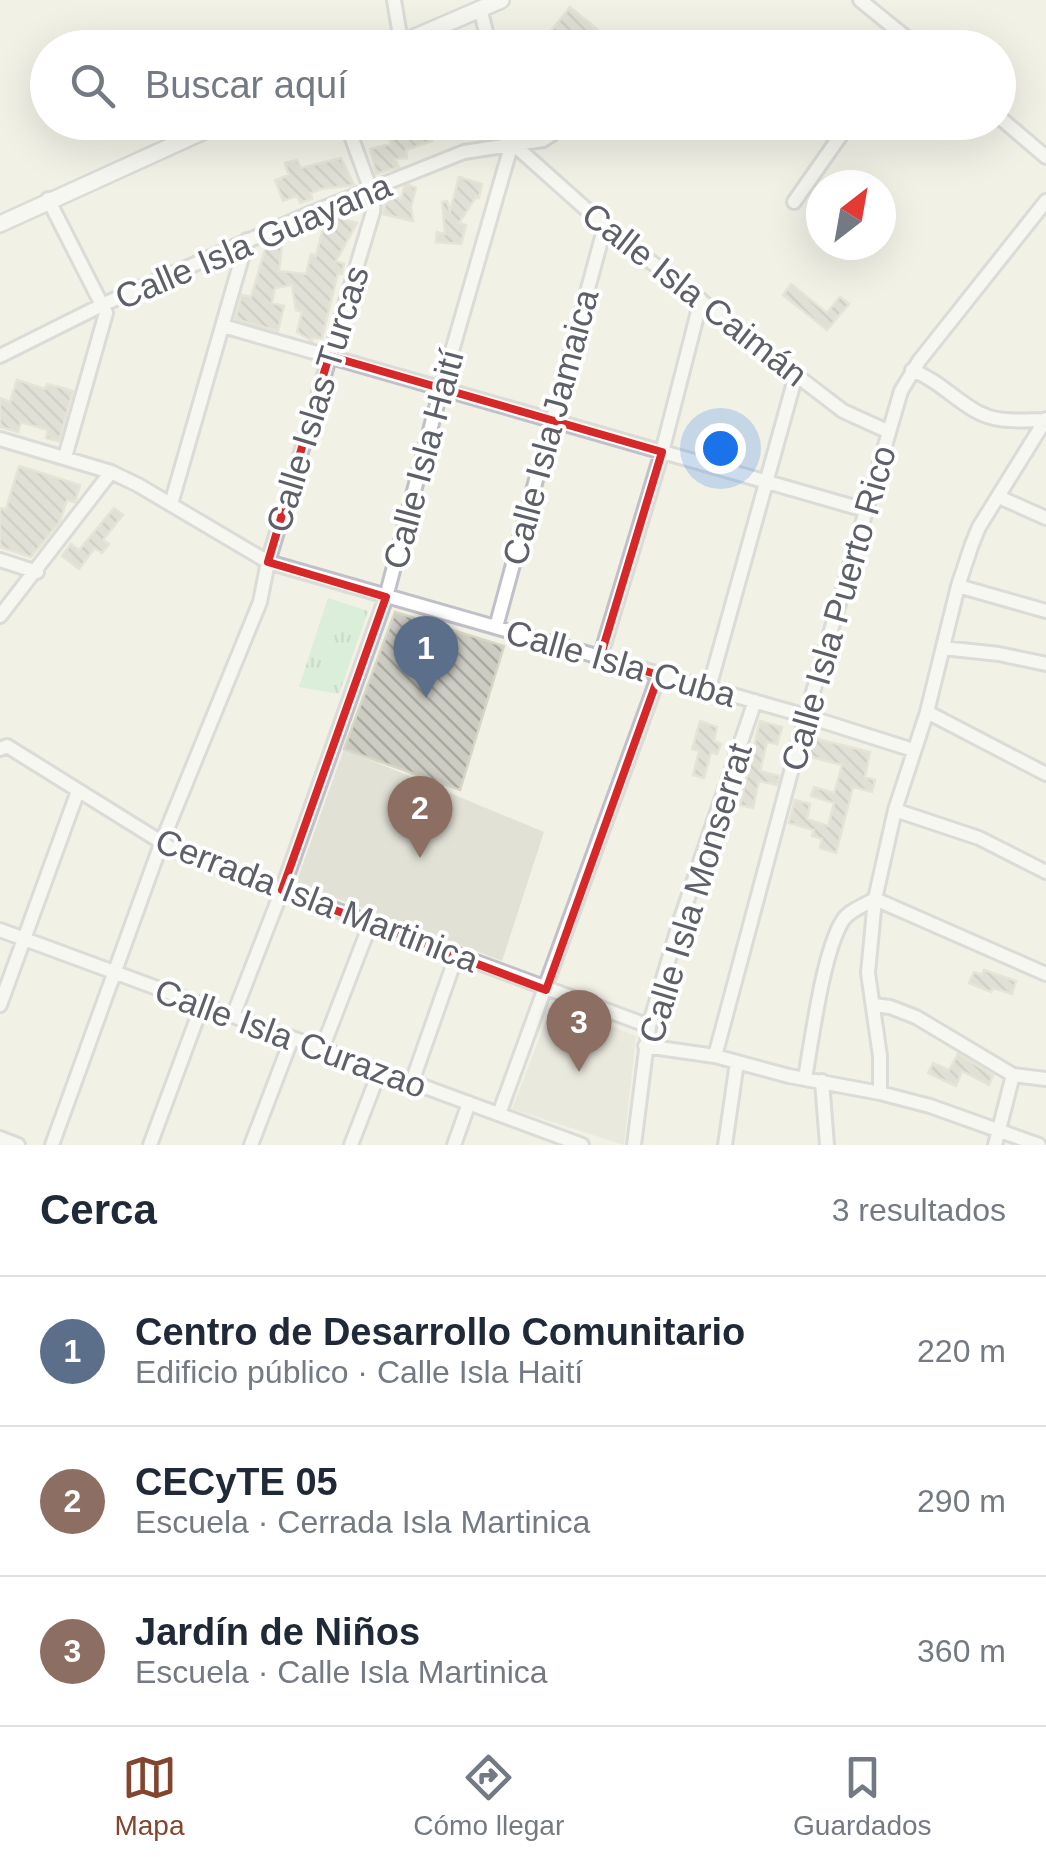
<!DOCTYPE html>
<html lang="es">
<meta charset="utf-8">
<style>
:root{--surface:#fff;--page:#f6f6f7;--text:#1f2937;--muted:#747a83;--line:#e0e1e3;--accent:#82452e}
body{margin:0;font-family:Helvetica,sans-serif;background:var(--page);color:var(--text)}
.compass{position:absolute;left:806px;top:170px;width:90px;height:90px;border-radius:50%;background:var(--surface);box-shadow:0 10px 40px #0002;rotate:31deg}
.you{position:absolute;left:720px;top:448px;width:35px;height:35px;margin:-25px;border:8px solid #fff;border-radius:50%;background:#1a73e8;box-shadow:0 0 0 15px #1a73e833}
.badge{display:grid;place-items:center;width:65px;height:65px;border-radius:50%;background:var(--accent);color:#fff;font-size:32px;font-weight:700}
.pin{position:absolute;translate:-50% -82px;filter:drop-shadow(0 2px 5px #0008)}
.pin::after{content:'';position:absolute;top:52px;width:35px;height:30px;background:inherit;clip-path:polygon(0 0,100% 0,50% 100%)}
.list{margin:0;padding:0;list-style:none}
h2{display:flex;justify-content:space-between;align-items:center;height:130px;margin:0;padding:0 40px;font-size:42px}
h2 small{font-size:32px;font-weight:400;color:var(--muted)}
.list li{display:grid;grid-template-columns:65px 1fr auto;gap:30px;align-items:center;box-sizing:border-box;height:150px;padding:0 40px;border-top:2px solid var(--line)}
.list b{display:block;font-size:38px;white-space:nowrap}
.list p{margin:0;font-size:32px;white-space:nowrap;color:var(--muted)}
.list em{font-size:32px;font-style:normal;color:var(--muted)}
.icon{flex:none;width:55px;height:55px;fill:none;stroke:currentColor;stroke-width:2;stroke-linecap:round;stroke-linejoin:round}
.map{position:relative;flex:none;width:1046px;height:1145px;overflow:hidden}
.search{position:absolute;background:var(--surface);box-shadow:0 10px 40px #0002;left:30px;right:30px;top:30px;height:110px;display:flex;align-items:center;gap:25px;box-sizing:border-box;padding:0 35px;border-radius:55px;color:var(--muted);font-size:38px}
.sheet{height:580px;background:var(--surface)}
nav{display:flex;justify-content:space-around;align-items:center;box-sizing:border-box;height:140px;border-top:2px solid var(--line);background:var(--surface);font-size:28px;color:var(--muted)}
nav a{display:grid;justify-items:center;gap:5px}
nav .on{color:var(--accent)}
.map>svg:first-child{display:block}
.education{fill:#e1e1d5}
.park{fill:url(#park-tufts)}
.building{fill:url(#building-back-hatch);stroke:#d7d6c4;stroke-width:2.5}
.lines{fill:none;stroke-linecap:round;stroke-linejoin:round}
.minor-casing{stroke:#c0c1c8;stroke-width:18}
.tertiary-casing{stroke:#c0c1c8;stroke-width:20}
.minor{stroke:#fff;stroke-width:12}
.tertiary{stroke:#fff;stroke-width:15}
.marked{fill:none;stroke:#d62828;stroke-width:8;stroke-linejoin:round}
.labels{text-anchor:middle;dominant-baseline:central;stroke-width:8;stroke-linejoin:round;paint-order:stroke}
.street-label{font-size:35px;fill:#5d6068;stroke:#fff}
</style>
<div class="map">
<svg width="1046" height="1145" viewBox="0 0 1046 1145">
<defs>
<pattern id="park-tufts" width="24" height="20" patternUnits="userSpaceOnUse" patternTransform="scale(2.5)"><rect width="24" height="20" fill="#c0ebcb"/><path d="M3 7l-1-3M5 7V3M7 7l1-3M15 17l-1-3M17 17v-4M19 17l1-3" fill="none" stroke="#9fc2a9"/></pattern>
<pattern id="building-back-hatch" width="6" height="6" patternUnits="userSpaceOnUse" patternTransform="scale(2.5)"><rect width="6" height="6" fill="#ccccc3"/><path d="M-1 5l2 2M0 0l6 6M5-1l2 2" fill="none" stroke="#a9a9a2"/></pattern>
</defs>
<rect width="100%" height="100%" fill="#f1f1e6"/>
<path class="education" d="M344 749 544 832 502 961 296 883Z
M553 1003 636 1036 624 1145 512 1109Z"/>
<path class="park" d="M328 598 368 611 339 694 299 687Z"/>
<path class="building" d="M570 7 609 39 603 48H561L547 36Z
M399 122H423L432 141 406 150 407 158 395 159 399 167 376 174 370 149 391 144 387 135Z
M341 158 354 185 321 189 311 193 312 199 300 203 297 196 283 201 275 180 289 175 285 163 297 160 301 168Z
M459 177 482 184 479 198 476 197 459 223 466 225 461 244 436 242 437 232 445 234 442 202 447 201 450 211Z
M408 185 416 188 411 207 413 221 383 214 387 195 401 199 404 187Z
M336 217 357 223 336 261 344 264 342 274 338 273 322 338H312V341L297 332 302 312 296 310 292 285 275 288 272 303 284 306 278 331 235 319 242 295 251 297 267 243 282 245 279 271 306 274 311 254 316 256 325 220Z
M791 284 827 313 840 297 849 304 827 330 783 295Z
M17 380 45 389 47 384 73 391 59 441 46 438 48 430 21 422 18 432 0 427V398L10 402Z
M19 466 80 485 75 502 67 500 60 521 31 557 0 547V508L6 509Z
M114 508 123 515 103 540 109 544 102 553 95 548 79 569 62 556 71 544 79 550Z
M395 612 504 646 460 790 344 749Z
M700 721 717 727 714 741 721 744 717 754 711 752 704 778 693 775 699 751 692 749Z
M760 721 782 727 777 744 767 742 760 771 779 776 777 785 759 781 753 808 740 805Z
M813 738 870 752 865 777 875 780 872 792 853 787 836 853 820 848 822 839 812 836 814 830 789 823 795 800 810 804 807 819 828 826 834 803 811 796 814 787 834 793 842 765 808 756Z
M984 970 1016 981 1012 994 993 988 991 992 969 983 974 972 982 975Z
M958 1054 993 1075 989 1085 962 1071 956 1086 928 1073 933 1063 949 1070Z"/>
<g class="lines">
<g class="minor-casing">
<path id="minor" d="M394 0 401 42
M860 0 919 48
M480 8 490 48
M998 116 1046 157
M512 143 605 226 796 375 843 411 887 431
M48 199 106 313 65 457
M794 202 850 122
M223 326 865 510
M0 356 104 304 311 213 464 152 543 140 570 122
M912 370C937 380 952 397 974 410 996 424 1022 420 1046 420
M0 439 111 472 138 485 268 562 806 716 913 750
M999 497 1046 518
M171 504 247 240
M0 560 37 572
M958 586 1046 611
M0 616 111 472
M496 627 605 226
M943 648 999 654 1046 664
M600 658 662 452 701 300
M709 688 796 375
M927 712 1046 774
M0 749 7 746 174 850 649 1026
M895 810 979 838 1046 872
M875 899 1046 974
M0 930 582 1145
M0 1005 78 791
M873 1005 890 1007 916 1017 1013 1075 1046 1079
M233 1016 282 890 386 597 441 389 512 143 509 122
M645 1046 715 1056 789 1076 880 1093 930 1106 1039 1145
M322 1049 371 922
M715 1056 806 716 901 391 919 361 1046 201
M805 1078C812 1039 823 951 843 920 850 910 865 905 875 899
M822 1081 827 1145
M412 1082 457 954
M880 1093V1056L868 973 875 899 895 810 927 712 958 586 972 544 979 527 1046 419
M499 1114 659 675
M0 1138 18 1145
M52 1145 161 844 260 602 268 562 373 212 374 199 346 122
M150 1145 202 1005
M251 1145 292 1038
M351 1145 380 1070
M454 1145 469 1103
M634 1145 649 1026 680 921 755 701
M725 1145 737 1062
M995 1145 1013 1075"/>
</g>
<g class="tertiary-casing">
<path id="tertiary" d="M390 48 501 0
M0 224 224 122"/>
</g>
<use href="#minor" class="minor"/>
<use href="#tertiary" class="tertiary"/>
</g>
<path d="M0 0H1046V1145H0ZM329 356 662 452 600 658 659 675 546 990 282 890 386 597 268 562Z" fill="#f1f1e6" fill-opacity=".55" fill-rule="evenodd"/>
<path class="marked" d="M329 356 662 452 600 658 659 675 546 990 282 890 386 597 268 562Z"/>
<g class="labels">
<g class="street-label">
<text transform="translate(253 241) rotate(-23)">Calle Isla Guayana</text>
<text transform="translate(695 294) rotate(38)">Calle Isla Caimán</text>
<text transform="translate(317 399) rotate(-73)">Calle Islas Turcas</text>
<text transform="translate(550 427) rotate(-75)">Calle Isla Jamaica</text>
<text transform="translate(423 459) rotate(-75)">Calle Isla Haití</text>
<text transform="translate(838 608) rotate(-74)">Calle Isla Puerto Rico</text>
<text transform="translate(621 663) rotate(16)">Calle Isla Cuba</text>
<text transform="translate(695 893) rotate(-73)">Calle Isla Monserrat</text>
<text transform="translate(317 900) rotate(21)">Cerrada Isla Martinica</text>
<text transform="translate(291 1038) rotate(20)">Calle Isla Curazao</text>
</g>
</g>
</svg>
<svg class="compass" viewBox="-18 -18 36 36"><path d="M0-13l5 13h-10z" fill="#e53935"/><path d="M0 13l5-13h-10z" fill="#747a83"/></svg>
<div class="you"></div>
<div class="pin badge" style="left:426px;top:698px;background:#5c6f8a">1</div>
<div class="pin badge" style="left:420px;top:858px;background:#8d6e63">2</div>
<div class="pin badge" style="left:579px;top:1072px;background:#8d6e63">3</div>
<div class="search"><svg class="icon" aria-label="search" viewBox="0 0 24 24"><circle cx="10" cy="10" r="6"/><path d="M15 15l6 6"/></svg>Buscar aquí</div>
</div>
<section class="sheet">
<h2>Cerca<small>3 resultados</small></h2>
<ul class="list">
<li><span class="badge" style="background:#5c6f8a">1</span><div><b>Centro de Desarrollo Comunitario</b><p>Edificio público · Calle Isla Haití</p></div><em>220 m</em></li>
<li><span class="badge" style="background:#8d6e63">2</span><div><b>CECyTE 05</b><p>Escuela · Cerrada Isla Martinica</p></div><em>290 m</em></li>
<li><span class="badge" style="background:#8d6e63">3</span><div><b>Jardín de Niños</b><p>Escuela · Calle Isla Martinica</p></div><em>360 m</em></li>
</ul>
</section>
<nav>
<a class="on"><svg class="icon" aria-label="map" viewBox="0 0 24 24"><path d="M3 6l6-2 6 2 6-2v14l-6 2-6-2-6 2zM9 4v14M15 6v14"/></svg>Mapa</a>
<a><svg class="icon" aria-label="directions" viewBox="0 0 24 24"><path d="M12 3l9 9-9 9-9-9zM9 14v-3h6M13 9l2 2-2 2"/></svg>Cómo llegar</a>
<a><svg class="icon" aria-label="saved" viewBox="0 0 24 24"><path d="M7 4h10v16l-5-4-5 4z"/></svg>Guardados</a>
</nav>
